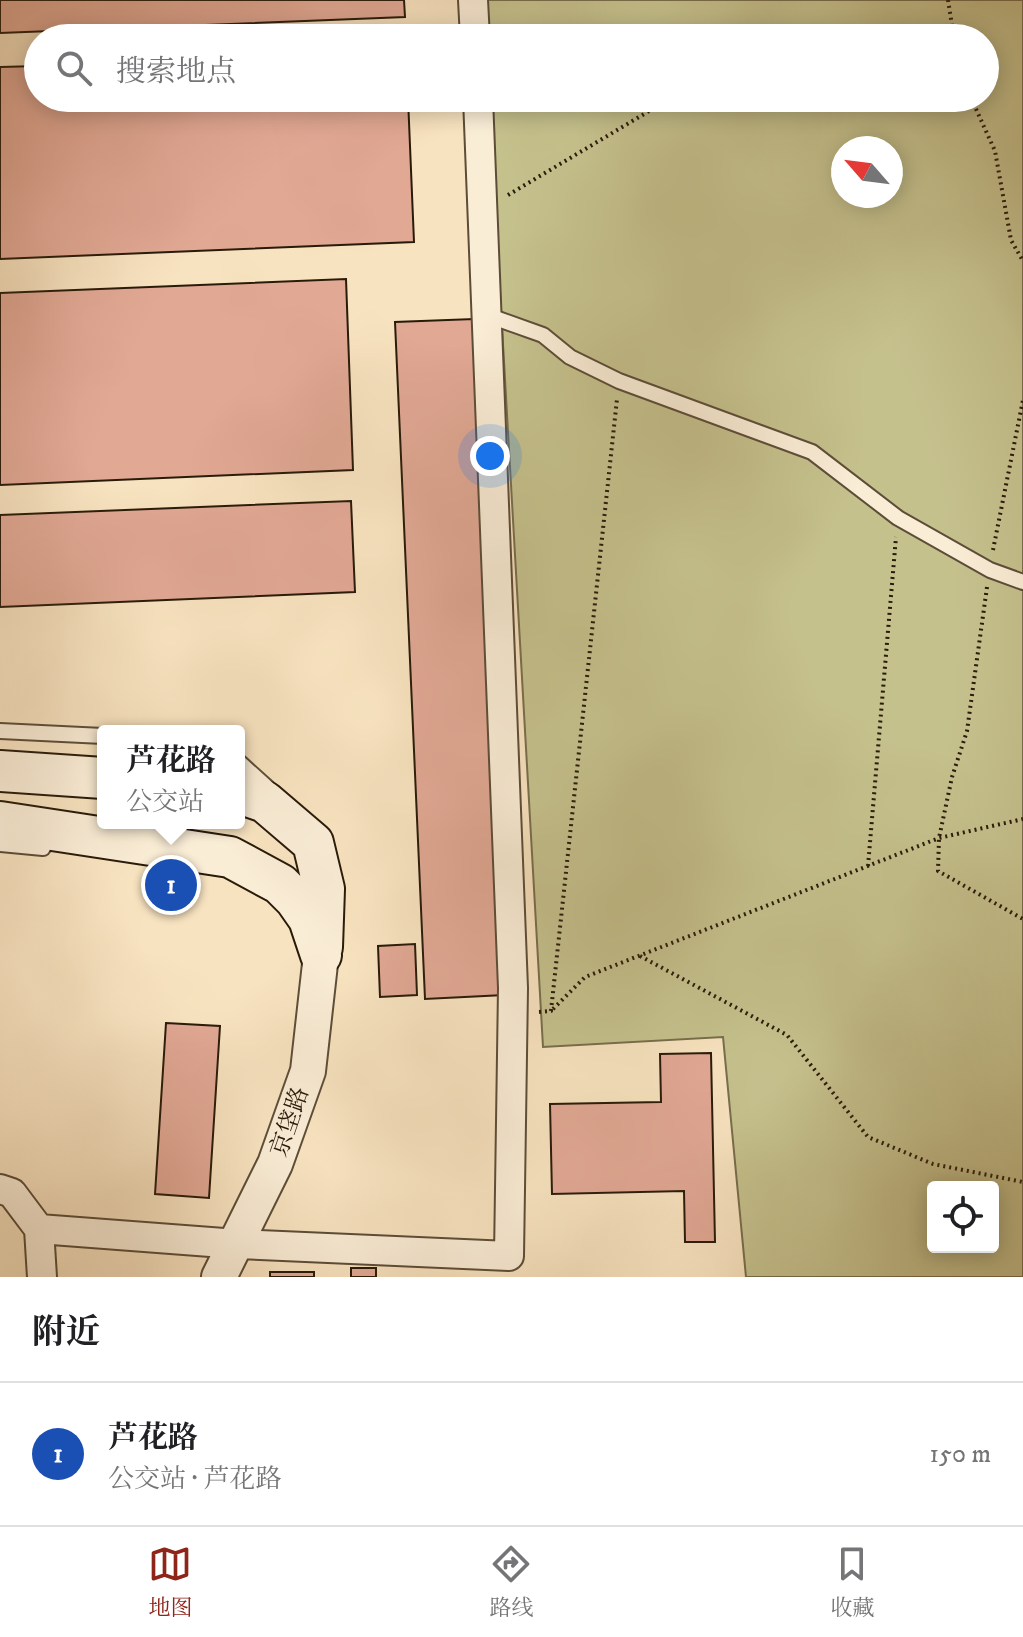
<!DOCTYPE html>
<html lang="zh">
<meta charset="utf-8">
<style>
:root{--surface:#fff;--page:#f2f2f2;--text:#202124;--muted:#757577;--line:#e0e0e0;--accent:#8f2418}
body{margin:0;font-family:"IM FELL DW Pica","Noto Serif SC",serif;background:var(--page);color:var(--text)}
.controls{position:absolute;right:24px;bottom:24px;display:grid;overflow:hidden;border-radius:8px;box-shadow:0 4px 20px #0003}
.controls button{width:72px;height:72px;display:grid;place-items:center;padding:0;border:0;border-bottom:2px solid var(--line);background:var(--surface);color:var(--text);font:40px sans-serif}
.compass{position:absolute;left:831px;top:136px;width:72px;height:72px;border-radius:50%;background:var(--surface);box-shadow:0 4px 20px #0003;rotate:298deg}
.you{position:absolute;left:490px;top:456px;width:28px;height:28px;margin:-20px;border:6px solid #fff;border-radius:50%;background:#1a73e8;box-shadow:0 0 0 12px #1a73e833}
.badge{display:grid;place-items:center;width:52px;height:52px;border-radius:50%;background:var(--accent);color:#fff;font-size:26px;font-weight:700}
.pin{position:absolute;translate:-50% -50%;border:4px solid #fff;box-shadow:0 2px 8px #0006}
.popup{position:absolute;left:97px;top:725px;width:148px;height:104px;box-sizing:border-box;display:grid;place-content:center;border-radius:8px;background:var(--surface);filter:drop-shadow(0 2px 6px #0005);font-size:26px;white-space:nowrap;color:var(--muted)}
.popup b{font-size:30px;color:var(--text)}
.popup::after{content:'';position:absolute;left:50%;top:100%;margin-left:-16px;border:16px solid transparent;border-top-color:var(--surface)}
.list{margin:0;padding:0;list-style:none}
h2{display:flex;justify-content:space-between;align-items:center;height:104px;margin:0;padding:0 32px;font-size:34px}
h2 small{font-size:26px;font-weight:400;color:var(--muted)}
.list li{display:grid;grid-template-columns:52px 1fr auto;gap:24px;align-items:center;box-sizing:border-box;height:144px;padding:0 32px;border-top:2px solid var(--line)}
.list b{display:block;font-size:30px;white-space:nowrap}
.list p{margin:0;font-size:26px;white-space:nowrap;color:var(--muted)}
.list em{font-size:26px;font-style:normal;color:var(--muted)}
.icon{flex:none;width:44px;height:44px;fill:none;stroke:currentColor;stroke-width:2;stroke-linecap:round;stroke-linejoin:round}
.map{position:relative;flex:none;width:1023px;height:1277px;overflow:hidden}
.search{position:absolute;background:var(--surface);box-shadow:0 4px 20px #0003;left:24px;right:24px;top:24px;height:88px;display:flex;align-items:center;gap:20px;box-sizing:border-box;padding:0 28px;border-radius:44px;color:var(--muted);font-size:30px}
.sheet{height:248px;background:var(--surface)}
nav{display:flex;justify-content:space-around;align-items:center;box-sizing:border-box;height:112px;border-top:2px solid var(--line);background:var(--surface);font-size:22px;color:var(--muted)}
nav a{display:grid;justify-items:center;gap:4px}
nav .on{color:var(--accent)}
.map>svg:first-child{display:block}
.green{fill:#c5c18d;stroke:#776e4c;stroke-width:2;fill-rule:evenodd}
.building{fill:#e1a894;stroke:#291b0a;stroke-width:2}
.lines{fill:none;stroke-linecap:round;stroke-linejoin:round}
.service-casing{stroke:#5d4d38;stroke-width:18}
.minor-casing{stroke:#5d4d38;stroke-width:32}
.tertiary-casing{stroke:#5d4d38;stroke-width:38}
.secondary-casing{stroke:#291b0a;stroke-width:44}
.path{stroke:#291b0a;stroke-width:4;stroke-dasharray:2 4;stroke-linecap:butt}
.service{stroke:#faedd6;stroke-width:14}
.minor{stroke:#faedd6;stroke-width:28}
.tertiary{stroke:#faedd6;stroke-width:34}
.secondary{stroke:#faedd6;stroke-width:40}
.labels{text-anchor:middle;dominant-baseline:central;stroke-width:7;stroke-linejoin:round;paint-order:stroke}
.street-label{font-size:24px;fill:#291b0a;stroke:#faedd6}
</style>
<div class="map">
<svg width="1023" height="1277" viewBox="0 0 1023 1277">
<rect width="100%" height="100%" fill="#f8e3c0"/>
<filter id="stains"><feTurbulence type="fractalNoise" baseFrequency=".0025" numOctaves="4"/><feColorMatrix values="0 0 0 0 .2 0 0 0 0 .09 0 0 0 0 .02 0 0 0 .5 -.17"/></filter>
<radialGradient id="worn" r=".72"><stop offset=".6" stop-color="#630" stop-opacity="0"/><stop offset="1" stop-color="#630" stop-opacity=".3"/></radialGradient>
<path class="green" d="M483 0H1023V1277H746L723 1037 543 1047 489 98H985V38H485ZM843 148H891V196H843ZM933 1187H993V1247H933Z"/>
<path class="building" d="M0 0H404L405 17 0 33Z
M38 66V98H408L414 242 0 259V67Z
M346 279 353 470 0 485V293Z
M474 319 504 995 425 999 395 322Z
M351 501 355 592 0 607V515Z
M415 944 417 995 380 997 378 946Z
M166 1023 220 1026 209 1198 155 1194Z
M711 1053 715 1242H685L684 1191 552 1194 550 1104 661 1102 660 1054Z
M351 1268H376V1277H351Z
M270 1272H314V1277H270Z"/>
<g class="lines">
<g class="service-casing">
<path id="service" d="M487 315 543 335 570 357 619 381 812 452 898 518 990 570 1023 582
M0 731 103 736
M239 762 270 790
M0 844 43 848"/>
</g>
<g class="minor-casing">
<path id="minor" d="M473 0 475 38
M0 1189 12 1193 39 1229 42 1277
M39 1229 237 1244 509 1256 513 988 478 98"/>
</g>
<g class="tertiary-casing">
<path id="tertiary" d="M219 1277 275 1164 308 1071 321 955"/>
</g>
<g class="secondary-casing">
<path id="secondary" d="M0 771 103 778
M239 793 265 802 313 843 324 889 322 947
M0 822 230 857 280 884 295 899 309 919 321 955"/>
</g>
<path class="path" d="M948 0 954 38
M772 38 783 31 851 34 862 38
M971 98 995 151 1011 240 1023 261
M508 195 671 98
M993 550 1023 400
M987 587 967 731 952 777 939 838 938 871 1023 919
M868 866 896 537
M640 956 787 1035 868 1137 933 1164 1023 1182
M553 1009 585 977 939 838 1023 819
M539 1012 551 1011 617 399"/>
<use href="#service" class="service"/>
<use href="#minor" class="minor"/>
<use href="#tertiary" class="tertiary"/>
<use href="#secondary" class="secondary"/>
</g>
<g class="labels">
<g class="street-label">
<text transform="translate(290 1122) rotate(-71)">京垡路</text>
</g>
</g>
<rect width="100%" height="100%" filter="url(#stains)"/>
<rect width="100%" height="100%" fill="url(#worn)"/>
</svg>
<div class="controls">
<button><svg class="icon" aria-label="locate" viewBox="0 0 24 24"><circle cx="12" cy="12" r="6"/><path d="M12 2v4M12 18v4M2 12h4M18 12h4"/></svg></button>
</div>
<svg class="compass" viewBox="-18 -18 36 36"><path d="M0-13l5 13h-10z" fill="#e53935"/><path d="M0 13l5-13h-10z" fill="#757577"/></svg>
<div class="you"></div>
<div class="pin badge" style="left:171px;top:885px;background:#1a4fb4">1</div>
<div class="popup"><b>芦花路</b>公交站</div>
<div class="search"><svg class="icon" aria-label="search" viewBox="0 0 24 24"><circle cx="10" cy="10" r="6"/><path d="M15 15l6 6"/></svg>搜索地点</div>
</div>
<section class="sheet">
<h2>附近<small></small></h2>
<ul class="list">
<li><span class="badge" style="background:#1a4fb4">1</span><div><b>芦花路</b><p>公交站 · 芦花路</p></div><em>150 m</em></li>
</ul>
</section>
<nav>
<a class="on"><svg class="icon" aria-label="map" viewBox="0 0 24 24"><path d="M3 6l6-2 6 2 6-2v14l-6 2-6-2-6 2zM9 4v14M15 6v14"/></svg>地图</a>
<a><svg class="icon" aria-label="directions" viewBox="0 0 24 24"><path d="M12 3l9 9-9 9-9-9zM9 14v-3h6M13 9l2 2-2 2"/></svg>路线</a>
<a><svg class="icon" aria-label="saved" viewBox="0 0 24 24"><path d="M7 4h10v16l-5-4-5 4z"/></svg>收藏</a>
</nav>
